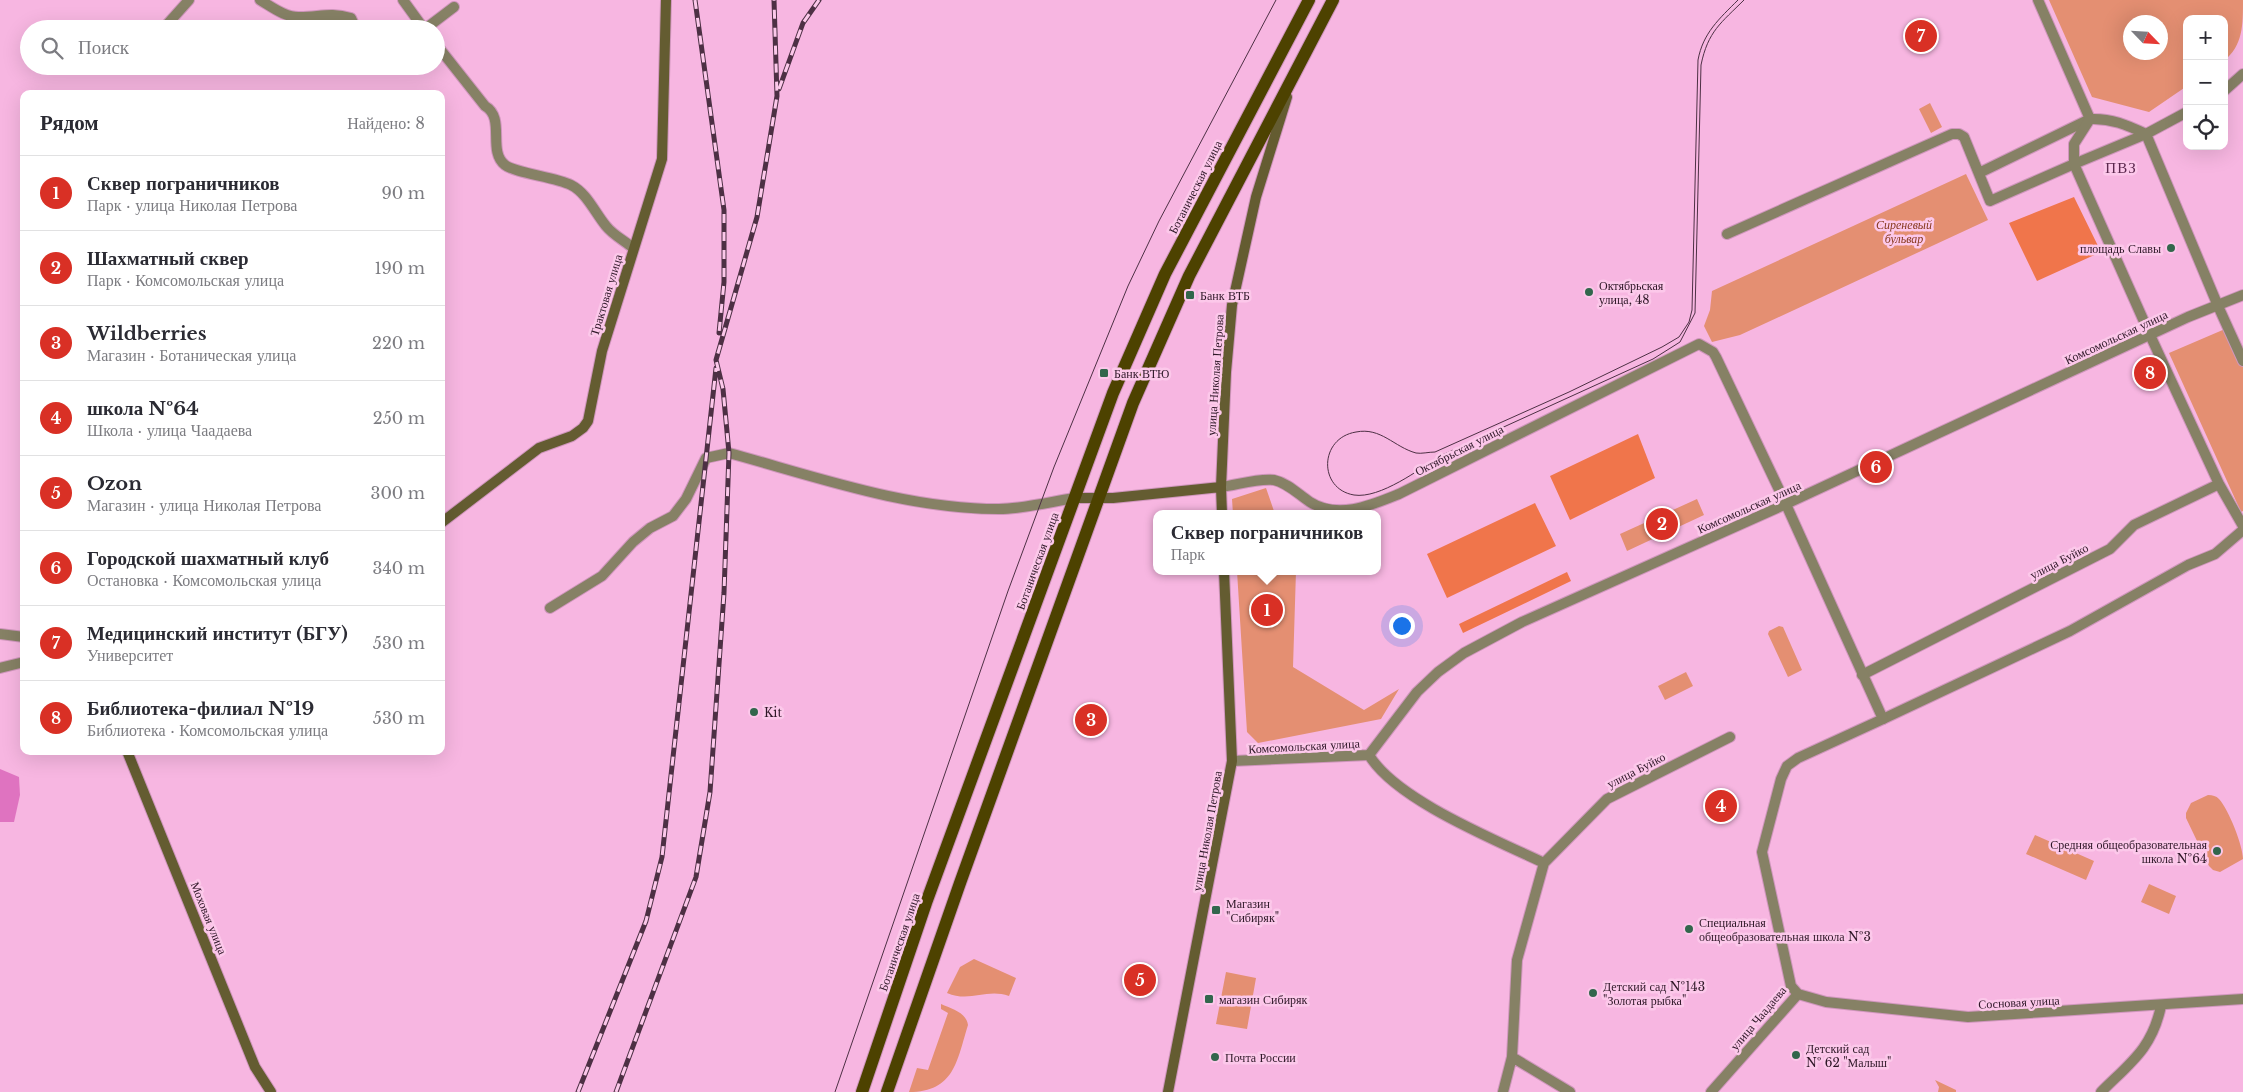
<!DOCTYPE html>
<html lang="ru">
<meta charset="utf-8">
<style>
:root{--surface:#fff;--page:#f2f2f3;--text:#2b2b33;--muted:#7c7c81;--line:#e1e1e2;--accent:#d93025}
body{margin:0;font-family:"Libre Baskerville",serif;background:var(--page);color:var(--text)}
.controls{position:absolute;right:15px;top:15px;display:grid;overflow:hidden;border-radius:10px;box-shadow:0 5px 20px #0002}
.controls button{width:45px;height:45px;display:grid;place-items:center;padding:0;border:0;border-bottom:1px solid var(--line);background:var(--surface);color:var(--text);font:25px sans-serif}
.compass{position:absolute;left:2123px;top:15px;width:45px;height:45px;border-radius:50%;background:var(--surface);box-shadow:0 5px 20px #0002;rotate:115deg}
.you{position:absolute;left:1401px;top:625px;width:18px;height:18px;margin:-12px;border:4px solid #fff;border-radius:50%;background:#1a73e8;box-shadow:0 0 0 8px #1a73e833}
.badge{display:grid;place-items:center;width:32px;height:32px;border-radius:50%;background:var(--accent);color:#fff;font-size:16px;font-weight:700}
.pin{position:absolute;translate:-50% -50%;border:2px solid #fff;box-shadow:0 1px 5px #0006}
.popup{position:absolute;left:1153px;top:510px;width:228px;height:65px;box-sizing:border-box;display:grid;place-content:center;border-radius:10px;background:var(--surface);filter:drop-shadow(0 1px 4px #0005);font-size:16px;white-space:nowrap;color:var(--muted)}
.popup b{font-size:19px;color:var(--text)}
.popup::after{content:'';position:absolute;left:50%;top:100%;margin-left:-10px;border:10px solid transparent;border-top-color:var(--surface)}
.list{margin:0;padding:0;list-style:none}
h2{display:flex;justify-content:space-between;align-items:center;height:65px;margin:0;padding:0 20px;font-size:21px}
h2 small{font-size:16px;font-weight:400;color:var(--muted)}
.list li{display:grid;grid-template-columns:32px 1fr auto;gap:15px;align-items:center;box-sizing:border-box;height:75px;padding:0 20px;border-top:1px solid var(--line)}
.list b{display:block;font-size:19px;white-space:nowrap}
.list p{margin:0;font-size:16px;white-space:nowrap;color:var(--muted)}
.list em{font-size:16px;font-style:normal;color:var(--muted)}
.icon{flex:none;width:28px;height:28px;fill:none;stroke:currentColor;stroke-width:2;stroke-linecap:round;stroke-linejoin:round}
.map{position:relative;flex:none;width:2243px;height:1092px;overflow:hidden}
.search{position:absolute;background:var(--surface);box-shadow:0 5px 20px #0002;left:20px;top:20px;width:425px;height:55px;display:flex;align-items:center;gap:12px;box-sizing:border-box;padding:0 18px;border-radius:28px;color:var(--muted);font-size:19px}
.panel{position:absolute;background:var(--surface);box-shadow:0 5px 20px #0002;left:20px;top:90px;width:425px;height:665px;border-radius:10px}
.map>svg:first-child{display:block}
.green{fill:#e48f72;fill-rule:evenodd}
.forest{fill:#f0754b}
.water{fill:#df73c0}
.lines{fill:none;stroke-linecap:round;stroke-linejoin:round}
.minor-casing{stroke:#cf96bc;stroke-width:12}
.tertiary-casing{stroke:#cf96bc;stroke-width:12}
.secondary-casing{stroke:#cf96bc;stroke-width:12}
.primary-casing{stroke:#cf96bc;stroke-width:14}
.minor{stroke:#868165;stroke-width:10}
.tertiary{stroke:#868165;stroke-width:10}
.secondary{stroke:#645c31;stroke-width:10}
.primary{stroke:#4d4200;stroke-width:12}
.tram{stroke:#4d3044;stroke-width:1}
.rail-casing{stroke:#4d3044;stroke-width:5}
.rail{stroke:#fcc8ea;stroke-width:3;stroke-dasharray:9;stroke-linecap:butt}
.poi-dot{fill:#32664c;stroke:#fcc8ea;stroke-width:2}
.labels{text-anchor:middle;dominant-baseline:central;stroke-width:5;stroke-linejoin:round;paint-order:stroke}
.street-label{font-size:12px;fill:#2e1727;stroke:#fcc8ea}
.park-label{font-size:12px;font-style:italic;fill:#87391d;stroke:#fcc8ea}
.poi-label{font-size:12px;fill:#2e1727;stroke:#fcc8ea;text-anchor:start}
.quarter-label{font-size:15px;letter-spacing:1px;fill:#5c284e;stroke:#fcc8ea}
</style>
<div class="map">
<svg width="2243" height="1092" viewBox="0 0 2243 1092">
<rect width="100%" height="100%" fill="#f7b6e1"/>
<path class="green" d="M2049 0H2243C2243 26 2243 45 2224 61V19H2187V86L2149 112 2092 97ZM2130 22H2160V52H2130Z
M1930 103 1942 127 1931 133 1919 109Z
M1966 174 1988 220 1740 335 1712 342 1704 326 1710 310 1712 291Z
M2225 329 2243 367V511L2241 512 2169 353Z
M1266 488 1275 514H1233L1232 499Z
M1697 499 1704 515 1627 551 1620 534Z
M1237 571H1296L1293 667 1364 710 1399 689 1381 719 1258 743 1247 732Z
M1779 626 1783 627 1802 670 1788 677 1768 634 1769 631Z
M1686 672 1693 686 1665 700 1658 686Z
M2208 795C2213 795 2216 796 2219 799 2229 810 2243 846 2243 859L2220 872 2213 870 2209 866 2186 818V813L2191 803Z
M2035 835 2094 861 2086 880 2026 854Z
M2149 884 2176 896 2169 914 2141 902Z
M974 959 1016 978 1009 996C986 988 970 1003 947 993L960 967Z
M1226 972 1256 978 1247 1029 1216 1024Z
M941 1004C952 1009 966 1012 968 1025 957 1060 955 1092 909 1092L917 1068 928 1070 948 1013 941 1009Z
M1935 1080 1956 1090V1092H1938L1939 1087Z"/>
<path class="forest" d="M2074 197 2101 252 2037 281 2009 223Z
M1638 434 1655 478 1570 520 1550 476Z
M1535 503 1556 546 1447 598 1427 554Z
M1567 572 1571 581 1463 633 1459 624Z"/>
<path class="water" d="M0 769 19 777 20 795 14 822H0Z"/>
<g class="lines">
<g class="minor-casing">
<path id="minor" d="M260 0C272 7 286 18 300 17 320 17 330 12 351 18L356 29
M403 0 424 29
M71 29H72
M163 29 189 0
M425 29 454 7
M436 44 485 106C506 118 487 151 505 165 515 173 555 177 571 185 587 193 595 213 606 226 613 235 625 241 633 248
M1979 173 2090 119
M1727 234 1952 134H1959L1964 137 1990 201 2074 164
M2218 306 2243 361
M2150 335 2219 484
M550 608 602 576 633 542 650 528 673 516 686 499 706 458 729 453C817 477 907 509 999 509 1023 509 1050 502 1074 498
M1862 675 2110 549 2134 525 2219 484 2243 526
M1883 719 2070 631 2188 565 2215 554 2243 530
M1369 755C1396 800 1496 840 1544 863L1517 960 1512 1057 1570 1092
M1544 863 1607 799 1730 737
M1503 1092 1512 1057
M1711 1092 1798 994
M2101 1092C2130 1063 2152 1049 2161 1006"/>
</g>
<g class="tertiary-casing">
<path id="tertiary" d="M2038 0 2090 119
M2224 91 2243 74
M2074 164 2146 134 2187 112
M2150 335 2074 164V144L2090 119C2111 118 2127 125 2146 134L2218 306
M1221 487C1237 485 1258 478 1274 480 1288 483 1299 495 1310 502 1338 520 1372 505 1399 494L1699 344 1713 352 1716 357 1784 500 1883 719 1798 758 1787 766 1781 779 1762 852 1791 986 1798 994 1826 1002 1968 1017 2243 999
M0 634 24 637
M0 668 24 662
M1232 761 1369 755 1417 692 1438 672 1464 653 1522 622 1786 504 2188 317 2243 295"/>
</g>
<g class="secondary-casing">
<path id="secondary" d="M1074 498H1113L1221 487
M1222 514 1221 487 1226 372 1232 305 1256 197 1287 97
M441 523 539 448 572 436 583 428 588 421 602 351 662 159 666 0
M127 751 255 1067 271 1092
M1168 1092 1232 761 1224 571"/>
</g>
<g class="primary-casing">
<path id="primary" d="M862 1092 926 903 1113 393 1165 274 1309 0
M887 1092 960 883 1133 403 1189 276 1333 0"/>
</g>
<use href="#minor" class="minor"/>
<use href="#tertiary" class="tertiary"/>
<use href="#secondary" class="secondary"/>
<use href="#primary" class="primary"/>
<path class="tram" d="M1738 0C1719 19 1703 33 1698 60L1692 310 1689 322 1679 337 1662 347 1569 392 1435 452C1429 452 1421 454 1416 453 1394 447 1381 427 1356 432 1319 438 1318 489 1354 495 1380 499 1420 469 1440 456L1653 359 1680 342 1695 313 1701 65C1708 31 1721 23 1744 0
M835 1092 1008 591 1054 467 1128 286 1159 221 1276 0"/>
<g class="rail-casing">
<path id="rail" d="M695 0 724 210V282L719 333
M779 89 803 23 819 0
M578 1092 646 921 662 857 716 368
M616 1092 696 877 710 792 724 593 729 453 723 389 716 360 757 217 777 96 774 0"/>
</g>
<use href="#rail" class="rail"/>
</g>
<g class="poi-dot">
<circle cx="2171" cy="248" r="5"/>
<circle cx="1589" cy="292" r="5"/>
<rect x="1185" y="290" width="10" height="10" rx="2.5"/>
<rect x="1099" y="368" width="10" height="10" rx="2.5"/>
<circle cx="754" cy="712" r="5"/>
<circle cx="2217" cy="851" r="5"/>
<rect x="1211" y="905" width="10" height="10" rx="2.5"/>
<circle cx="1689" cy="929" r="5"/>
<circle cx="1593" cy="993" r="5"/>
<rect x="1204" y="994" width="10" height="10" rx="2.5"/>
<circle cx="1796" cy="1055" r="5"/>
<circle cx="1215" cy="1057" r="5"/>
</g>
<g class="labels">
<g class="street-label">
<text transform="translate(1195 187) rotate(-63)">Ботаническая улица</text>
<text transform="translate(606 295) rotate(-73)">Трактовая улица</text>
<text transform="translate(2116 337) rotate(-25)">Комсомольская улица</text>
<text transform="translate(1215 375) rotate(-86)">улица Николая Петрова</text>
<text transform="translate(1459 450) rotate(-27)">Октябрьская улица</text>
<text transform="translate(1749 507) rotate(-24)">Комсомольская улица</text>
<text transform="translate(1037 561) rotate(-70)">Ботаническая улица</text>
<text transform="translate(2059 561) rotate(-27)">улица Буйко</text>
<text transform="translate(1304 746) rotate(-3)">Комсомольская улица</text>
<text transform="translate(1636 770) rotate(-27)">улица Буйко</text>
<text transform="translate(1207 831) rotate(-80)">улица Николая Петрова</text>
<text transform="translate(209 918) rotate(68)">Моховая улица</text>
<text transform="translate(899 942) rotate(-71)">Ботаническая улица</text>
<text transform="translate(2019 1002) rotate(-3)">Сосновая улица</text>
<text transform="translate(1758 1018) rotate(-50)">улица Чаадаева</text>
</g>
<g class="park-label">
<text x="1904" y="224">Сиреневый<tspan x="1904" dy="14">бульвар</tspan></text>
</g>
<g class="poi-label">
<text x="2161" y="248" text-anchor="end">площадь Славы</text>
<text x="1599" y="285">Октябрьская<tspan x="1599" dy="14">улица, 48</tspan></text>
<text x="1200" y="295">Банк ВТБ</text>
<text x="1114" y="373">Банк ВТЮ</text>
<text x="764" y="712">Kit</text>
<text x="2207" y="844" text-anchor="end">Средняя общеобразовательная<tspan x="2207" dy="14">школа №64</tspan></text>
<text x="1226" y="903">Магазин<tspan x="1226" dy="14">"Сибиряк"</tspan></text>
<text x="1699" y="922">Специальная<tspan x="1699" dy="14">общеобразовательная школа №3</tspan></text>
<text x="1603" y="986">Детский сад №143<tspan x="1603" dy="14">"Золотая рыбка"</tspan></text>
<text x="1219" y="999">магазин Сибиряк</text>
<text x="1806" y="1048">Детский сад<tspan x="1806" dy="14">№ 62 "Малыш"</tspan></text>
<text x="1225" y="1057">Почта России</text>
</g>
<g class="quarter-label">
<text x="2121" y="167">ПВЗ</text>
</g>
</g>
</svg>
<div class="controls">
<button>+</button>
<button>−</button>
<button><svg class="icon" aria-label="locate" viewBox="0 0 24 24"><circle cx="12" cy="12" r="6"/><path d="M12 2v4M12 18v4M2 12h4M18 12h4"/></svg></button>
</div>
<svg class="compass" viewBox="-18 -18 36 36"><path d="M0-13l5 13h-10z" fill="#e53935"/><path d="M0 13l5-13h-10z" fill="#7c7c81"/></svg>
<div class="you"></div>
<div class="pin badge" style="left:1267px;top:610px">1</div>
<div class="popup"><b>Сквер пограничников</b>Парк</div>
<div class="pin badge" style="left:1662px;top:524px">2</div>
<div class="pin badge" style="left:1091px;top:720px">3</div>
<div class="pin badge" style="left:1721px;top:806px">4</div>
<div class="pin badge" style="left:1140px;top:980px">5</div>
<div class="pin badge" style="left:1876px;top:467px">6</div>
<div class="pin badge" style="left:1921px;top:36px">7</div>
<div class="pin badge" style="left:2150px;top:373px">8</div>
<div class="search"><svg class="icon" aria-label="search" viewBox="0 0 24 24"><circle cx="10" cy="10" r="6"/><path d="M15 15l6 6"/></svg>Поиск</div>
<section class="panel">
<h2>Рядом<small>Найдено: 8</small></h2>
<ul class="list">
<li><span class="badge">1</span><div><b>Сквер пограничников</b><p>Парк · улица Николая Петрова</p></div><em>90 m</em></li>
<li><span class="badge">2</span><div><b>Шахматный сквер</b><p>Парк · Комсомольская улица</p></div><em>190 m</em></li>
<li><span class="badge">3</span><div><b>Wildberries</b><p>Магазин · Ботаническая улица</p></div><em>220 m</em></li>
<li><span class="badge">4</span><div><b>школа №64</b><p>Школа · улица Чаадаева</p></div><em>250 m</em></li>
<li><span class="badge">5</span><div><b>Ozon</b><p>Магазин · улица Николая Петрова</p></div><em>300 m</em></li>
<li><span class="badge">6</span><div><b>Городской шахматный клуб</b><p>Остановка · Комсомольская улица</p></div><em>340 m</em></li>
<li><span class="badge">7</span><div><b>Медицинский институт (БГУ)</b><p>Университет</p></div><em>530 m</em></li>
<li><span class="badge">8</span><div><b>Библиотека-филиал №19</b><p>Библиотека · Комсомольская улица</p></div><em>530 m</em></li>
</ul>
</section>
</div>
